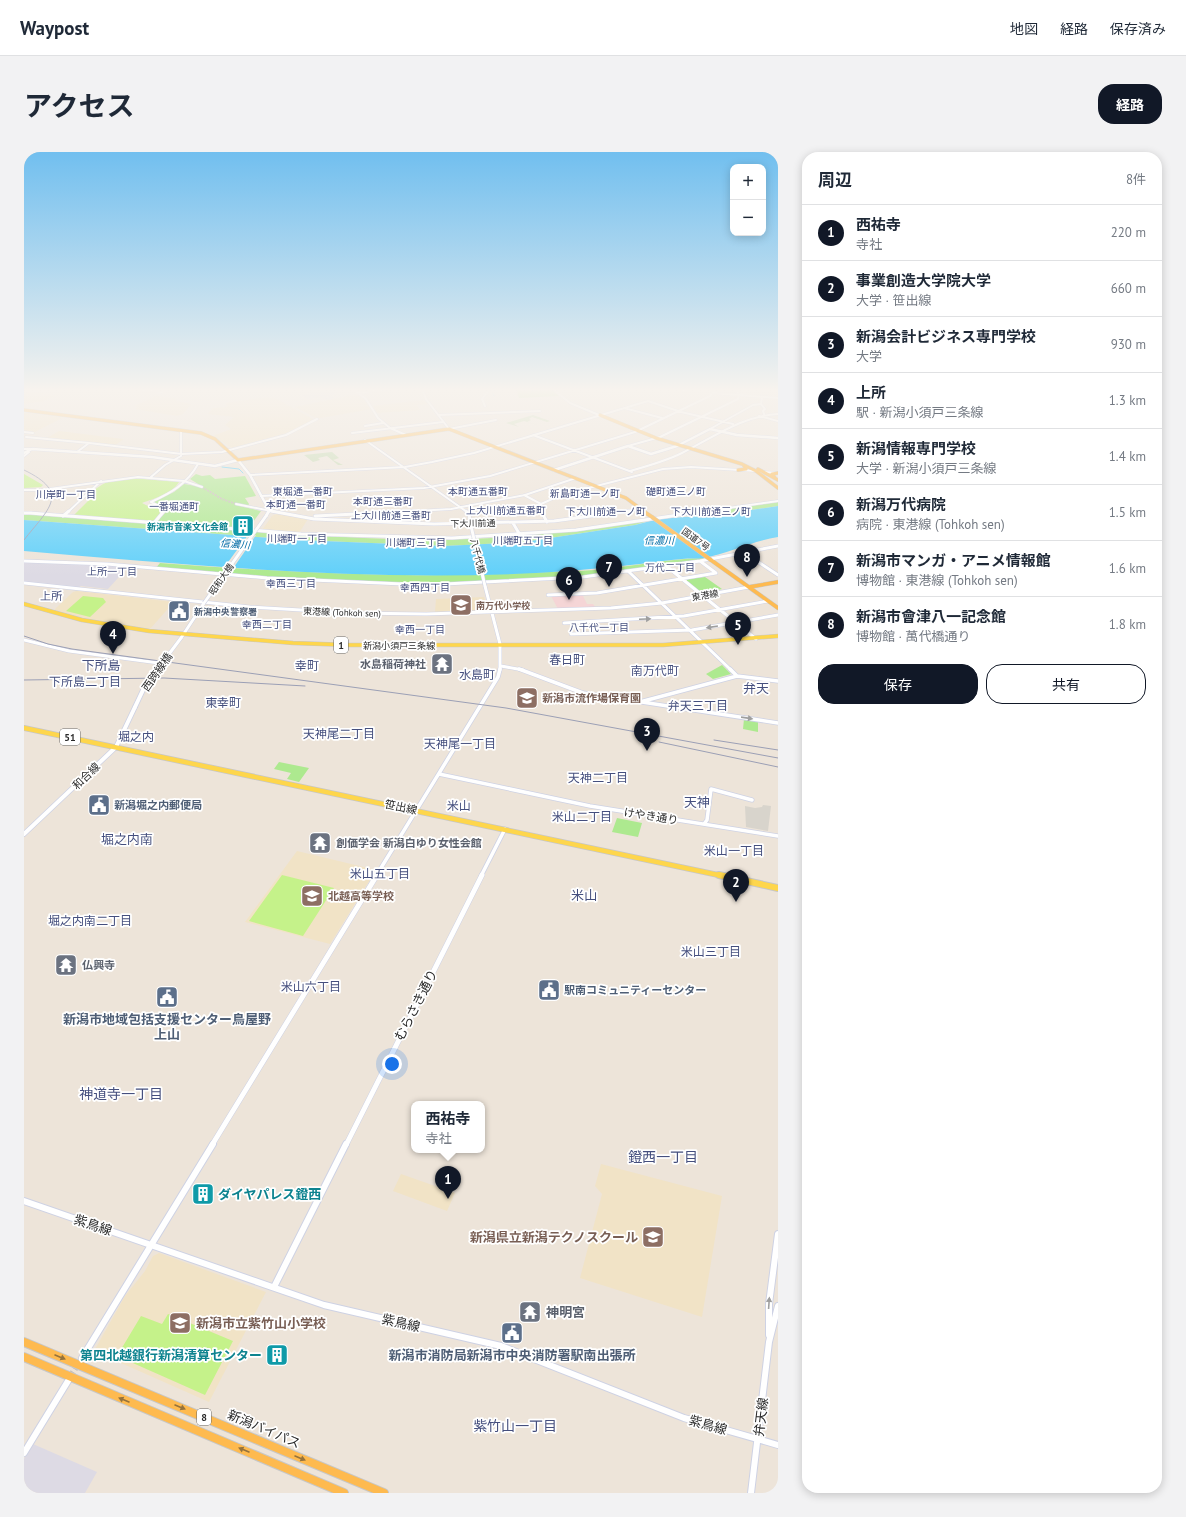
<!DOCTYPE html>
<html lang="ja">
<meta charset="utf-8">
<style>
:root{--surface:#fff;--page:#f2f2f3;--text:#1f2937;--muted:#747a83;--line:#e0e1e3;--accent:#111827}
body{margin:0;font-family:"PT Sans","Noto Sans JP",sans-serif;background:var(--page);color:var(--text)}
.controls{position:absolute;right:12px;top:12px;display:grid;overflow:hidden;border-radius:8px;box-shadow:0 2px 10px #0003}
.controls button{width:36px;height:36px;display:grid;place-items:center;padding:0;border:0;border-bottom:1px solid var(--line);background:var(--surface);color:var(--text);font:20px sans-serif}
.you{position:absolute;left:368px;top:912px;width:14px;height:14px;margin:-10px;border:3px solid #fff;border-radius:50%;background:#1a73e8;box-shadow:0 0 0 6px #1a73e833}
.badge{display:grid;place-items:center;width:26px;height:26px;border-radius:50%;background:var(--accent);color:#fff;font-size:13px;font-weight:700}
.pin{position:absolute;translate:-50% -33px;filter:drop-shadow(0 1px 2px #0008)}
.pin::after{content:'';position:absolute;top:21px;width:14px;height:12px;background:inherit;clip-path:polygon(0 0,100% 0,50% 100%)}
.popup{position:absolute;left:387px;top:949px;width:74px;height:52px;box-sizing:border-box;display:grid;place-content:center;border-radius:8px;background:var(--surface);filter:drop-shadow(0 1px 3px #0005);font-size:13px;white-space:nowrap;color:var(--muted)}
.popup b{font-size:15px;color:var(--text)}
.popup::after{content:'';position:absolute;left:50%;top:100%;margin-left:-8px;border:8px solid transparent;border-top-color:var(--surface)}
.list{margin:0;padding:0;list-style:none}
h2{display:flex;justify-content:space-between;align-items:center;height:52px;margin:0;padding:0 16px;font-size:17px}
h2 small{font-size:13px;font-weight:400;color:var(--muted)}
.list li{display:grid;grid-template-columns:26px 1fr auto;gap:12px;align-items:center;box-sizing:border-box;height:56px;padding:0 16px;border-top:1px solid var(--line)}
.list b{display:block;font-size:15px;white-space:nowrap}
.list p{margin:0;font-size:13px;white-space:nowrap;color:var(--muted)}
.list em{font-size:13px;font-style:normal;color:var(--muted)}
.actions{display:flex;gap:8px;padding:12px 16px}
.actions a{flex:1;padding:9px 0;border:1px solid var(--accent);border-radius:16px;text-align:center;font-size:14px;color:var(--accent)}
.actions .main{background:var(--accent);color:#fff}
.map{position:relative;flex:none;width:754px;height:1341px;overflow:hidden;border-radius:16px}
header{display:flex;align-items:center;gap:24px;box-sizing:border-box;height:56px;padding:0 20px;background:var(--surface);border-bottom:1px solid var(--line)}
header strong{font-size:19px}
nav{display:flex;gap:22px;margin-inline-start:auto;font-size:14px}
.intro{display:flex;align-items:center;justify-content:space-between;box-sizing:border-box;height:96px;padding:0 24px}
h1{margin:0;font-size:28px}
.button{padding:10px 18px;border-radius:16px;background:var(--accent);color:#fff;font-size:14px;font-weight:700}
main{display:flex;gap:24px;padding:0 24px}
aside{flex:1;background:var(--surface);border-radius:16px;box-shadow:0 2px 10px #0003}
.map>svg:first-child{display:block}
.industrial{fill:#dddae4}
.education{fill:#f1e3c6}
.medical{fill:#f5d5d6}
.green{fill:#ade98f}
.cemetery{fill:#c2d8ae}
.pitch{fill:#c5f28a}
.plaza{fill:#d8d4cc}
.water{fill:#60d0fa}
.pier{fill:#ede4d9}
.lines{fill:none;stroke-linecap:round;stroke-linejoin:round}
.stream{stroke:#60d0fa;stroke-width:1}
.tertiary-tunnel-far1{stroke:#c6bfb6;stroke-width:2;stroke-dasharray:2 1;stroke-linecap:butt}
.tertiary-tunnel{stroke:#c6bfb6;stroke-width:6;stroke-dasharray:6 3;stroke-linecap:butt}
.tertiary-far4-casing{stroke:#ced2e4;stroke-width:3}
.tertiary-far3-casing{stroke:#ced2e4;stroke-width:4}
.tertiary-far2-casing{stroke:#ced2e4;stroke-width:5}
.tertiary-far1-casing{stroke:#ced2e4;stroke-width:6}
.tertiary-casing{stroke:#ced2e4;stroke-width:8}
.secondary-far2-casing{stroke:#ced2e4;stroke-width:3.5}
.secondary-far1-casing{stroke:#ced2e4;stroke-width:4}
.secondary-casing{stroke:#ced2e4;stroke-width:5.5}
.primary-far2-casing{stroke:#c7c7c7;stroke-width:4.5}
.primary-far1-casing{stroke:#c7c7c7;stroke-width:6}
.primary-casing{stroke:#c7c7c7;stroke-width:8}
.trunk-far2-casing{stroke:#c7c7c7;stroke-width:4}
.trunk-far1-casing{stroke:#c7c7c7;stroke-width:4.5}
.trunk-casing{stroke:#c7c7c7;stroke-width:10}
.tertiary-far4{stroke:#fff;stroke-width:2}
.tertiary-far3{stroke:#fff;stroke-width:3}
.tertiary-far2{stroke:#fff;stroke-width:3.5}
.tertiary-far1{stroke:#fff;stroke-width:5}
.tertiary{stroke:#fff;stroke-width:6}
.secondary-far2{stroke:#fff;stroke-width:2.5}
.secondary-far1{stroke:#fff;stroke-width:3}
.secondary{stroke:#fff;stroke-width:4}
.primary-far2{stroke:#fed64c;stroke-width:3.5}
.primary-far1{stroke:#fed64c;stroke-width:4.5}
.primary{stroke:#fed64c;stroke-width:6}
.trunk-far2{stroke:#feba4f;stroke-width:3}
.trunk-far1{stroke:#feba4f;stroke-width:3.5}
.trunk{stroke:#feba4f;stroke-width:8}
.rail{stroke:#9b9fb5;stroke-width:1}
.tertiary-bridge-casing{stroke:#ced2e4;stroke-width:4;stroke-linecap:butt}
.secondary-bridge-far1-casing{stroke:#ced2e4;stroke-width:4;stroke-linecap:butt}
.secondary-bridge-casing{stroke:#ced2e4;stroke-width:5.5;stroke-linecap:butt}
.trunk-bridge-casing{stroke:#c7c7c7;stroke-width:4.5;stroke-linecap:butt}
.tertiary-bridge{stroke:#fff;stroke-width:3}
.secondary-bridge-far1{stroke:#fff;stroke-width:3}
.secondary-bridge{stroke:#fff;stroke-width:4}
.trunk-bridge{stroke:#feba4f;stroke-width:3.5}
.oneway{fill:#9f9f9f}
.oneway2{fill:#94723c}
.labels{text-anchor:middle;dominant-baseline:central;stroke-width:3.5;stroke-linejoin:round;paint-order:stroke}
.far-street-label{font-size:9px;fill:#292929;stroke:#fff}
.far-culture-label{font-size:9px;font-weight:bold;fill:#0d838f;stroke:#fff;text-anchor:end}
.far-education-label{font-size:9px;font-weight:bold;fill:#785e54;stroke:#fff;text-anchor:start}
.far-service-label{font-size:9px;font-weight:bold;fill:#4e5e75;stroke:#fff;text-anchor:start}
.far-neighbourhood-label{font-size:10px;fill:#454f7e;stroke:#fff}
.far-water-label{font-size:10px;font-style:italic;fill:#006ba5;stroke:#fff}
.shield{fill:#fff;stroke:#696969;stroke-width:1}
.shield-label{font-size:10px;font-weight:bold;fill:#292929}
.far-quarter-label{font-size:11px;fill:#454f7e;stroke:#fff}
.worship-label{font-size:11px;font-weight:bold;fill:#5b616d;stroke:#fff;text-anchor:start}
.street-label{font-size:11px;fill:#292929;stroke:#fff}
.education-label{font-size:11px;font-weight:bold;fill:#785e54;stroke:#fff;text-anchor:start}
.service-label{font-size:11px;font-weight:bold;fill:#4e5e75;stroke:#fff;text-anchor:start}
.neighbourhood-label{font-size:12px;fill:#454f7e;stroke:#fff}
.quarter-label{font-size:13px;fill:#454f7e;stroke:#fff}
.near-street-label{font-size:13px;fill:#292929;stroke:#fff}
.near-service-label{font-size:13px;font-weight:bold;fill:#4e5e75;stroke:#fff}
.near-culture-label{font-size:13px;font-weight:bold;fill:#0d838f;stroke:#fff;text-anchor:start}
.near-education-label{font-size:13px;font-weight:bold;fill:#785e54;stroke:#fff;text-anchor:end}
.near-worship-label{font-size:13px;font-weight:bold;fill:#5b616d;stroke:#fff;text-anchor:start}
.near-neighbourhood-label{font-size:14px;fill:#454f7e;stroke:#fff}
</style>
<header>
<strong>Waypost</strong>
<nav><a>地図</a><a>経路</a><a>保存済み</a></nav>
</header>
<div class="intro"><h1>アクセス</h1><a class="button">経路</a></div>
<main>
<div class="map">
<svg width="754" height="1341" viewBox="0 0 754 1341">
<rect width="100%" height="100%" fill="#ede4d9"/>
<path class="industrial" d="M306 238 312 242 305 243 309 246 302 248 297 245 283 247 278 243Z
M0 410 66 411 104 415 84 437 57 434 54 436 0 430Z
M9 1292 73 1320 61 1341H0V1307Z"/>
<path class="education" d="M5 240 32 243 20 249 0 252V242Z
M333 242 341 248 348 257 296 266H292L271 255Z
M131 244 151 246 153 249 167 252 159 262 153 264 111 257 115 255 111 254Z
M242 245 251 246 289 267 286 270 261 282 208 296 189 284 207 277 201 273 210 265 184 262 189 256 203 255 202 251Z
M399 248 404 252 393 253 396 258 353 261 349 254Z
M7 260 42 264 9 281 0 280V261Z
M35 279 99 287H100L90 294 23 286Z
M255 361 284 367 275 381 238 378 248 364Z
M53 439 150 450 126 477 75 470 31 459V457L49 440Z
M460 445 464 459 411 460 412 447Z
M273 699 352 718 306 792 221 770Z
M577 1012 698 1044 678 1165 556 1126 578 1042 571 1034Z
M377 1022 431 1041 423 1059 369 1039Z
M135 1101 242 1140 185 1250 70 1199 101 1144 121 1119 129 1104Z"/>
<path class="medical" d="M558 442 563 452H569L571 455 534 457 527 444Z"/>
<path class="green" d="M492 237H527L535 244 495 246Z
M172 322 178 324 186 323 191 327 221 324 232 344 221 346 225 352 224 354 211 353 237 359 224 377C310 386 397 391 483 385 532 382 579 375 627 368L611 373 500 390 420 394 275 388 0 368V362L155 374 132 370 142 360V358L129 350 150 340 160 332 179 335 166 327Z
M754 350V354L701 362 643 365Z
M679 406 682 407 576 423 409 433 258 426 131 417 136 411C216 417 299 422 380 423 439 424 497 421 555 419 597 417 637 407 679 406Z
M681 425 698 437 678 441 663 429V427Z
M698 513 707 522 689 527 682 522Z
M720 567 734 569V580L719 577Z
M255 610 285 616 275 630 263 627 267 621 250 617Z
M593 666 618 671 614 685 588 680Z"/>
<path class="cemetery" d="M509 263 526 269 523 270 508 265 505 267 507 268 503 270 517 274 500 269 490 272 495 275 482 271Z
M308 300 315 306 309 308 319 313H314L303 304 294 306 296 308 289 310 280 303Z"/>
<path class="pitch" d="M0 322 19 333 17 335 0 336Z
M107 326 155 330C147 343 131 346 118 351L124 354 129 352 137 356 138 360 129 371 49 364 70 343H65C81 328 86 329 107 326Z
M59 444 79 446 82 450 66 465 42 459Z
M258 723 310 736 279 784 225 769Z
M144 1162 209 1189 181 1243 93 1204 117 1164 138 1172Z"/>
<path class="plaza" d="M739 653 747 654 744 679 722 675 721 654 731 656 738 655Z"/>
<path class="water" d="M754 354V385C729 389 705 401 680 406 673 407 665 406 658 407 644 408 630 410 616 412 410 437 203 416 0 399V368L275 388 420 394 500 390 611 373 634 367 701 362Z"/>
<path class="pier" d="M224 383H232L208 418 199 417Z"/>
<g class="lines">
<path class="stream" d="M469 242 470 244
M198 315 215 317 219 321"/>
<path class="tertiary-tunnel-far1" d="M178 335 198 347 212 352"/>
<path class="tertiary-tunnel" d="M46 1225 54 1212"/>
<g class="tertiary-far4-casing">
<path id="tertiary-far4" d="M113 237 138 240
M329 237 342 247 354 266 366 276 382 283
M398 237 402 247 425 277 472 268
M529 237 546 251 575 263
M659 239 665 237
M335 241 363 237
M738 245 737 252 741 257 739 259 740 262
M461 254 458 247 466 237
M600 256 638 266
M415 263 516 259
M735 264 754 269
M341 274 359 271
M686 277 729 253 737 252
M0 280 9 281
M328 281 419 270
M509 283 608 320
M2 285 65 291
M341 288 443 360
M604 294 636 285 714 247 715 243 712 237
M0 297H8
M53 300 65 291 158 302 198 300 262 283 293 267
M0 304 5 300
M606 319C624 314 642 309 658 301 690 285 718 264 754 262
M739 320 754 321
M226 323 381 315 408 310 450 301 624 249 657 260 709 272
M127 325 141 313 157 304V278
M0 338H18L114 325 160 329 178 335
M500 343 517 352 516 356 518 360
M237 344 400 336 466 324 611 280 686 244 688 241 754 246
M212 352 252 360
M517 352 537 343 639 317 667 315 732 319
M44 360 77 329
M139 360 137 355 127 350C147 341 163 332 174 312
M375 360 427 357 501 343 552 326
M597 360 617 357
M675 360 754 349"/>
</g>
<g class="tertiary-far3-casing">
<path id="tertiary-far3" d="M247 359 290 367 410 372 530 369 605 359
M442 359 445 362 447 374
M517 359 523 370
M0 361H8
M6 361 277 382 428 386 552 378 682 359
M39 364 45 359
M291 364 394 359
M130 371 140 359
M489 371 496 383
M719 400 754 423
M0 409 83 412 243 426 401 433 559 425 676 409 754 394
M641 413 732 487
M604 419 707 518
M0 431 226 455 328 461 402 462 587 456 638 451 725 435
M461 434 476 492V518
M524 443 573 441 692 421 676 409
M540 471 660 464 744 449
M547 482 668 478 754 463
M0 488 45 499 142 512
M477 514 499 518"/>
</g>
<g class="tertiary-far2-casing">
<path id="tertiary-far2" d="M495 517 559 541 754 571
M706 517 713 524
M616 550 713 524 754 529
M415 622 566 654 754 684
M680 672 683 668 687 637 728 648
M352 724 474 525 476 517
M457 724 481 677"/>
</g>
<g class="tertiary-far1-casing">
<path id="tertiary-far1" d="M188 993 353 723
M322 993 458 723"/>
</g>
<g class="tertiary-casing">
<path id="tertiary" d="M0 1049 300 1153 477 1194 660 1266 754 1293
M250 1135 322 992
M745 1183V1152L754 1082
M58 1206 189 992
M0 1301 44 1229
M727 1341 745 1190 754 1154"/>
</g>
<g class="secondary-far2-casing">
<path id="secondary-far2" d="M0 301 8 297 128 305 191 314 214 308 226 323 245 358 244 360
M530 318 604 294 627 302 653 294 686 277 713 283 754 286"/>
</g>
<g class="secondary-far1-casing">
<path id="secondary-far1" d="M242 364 245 359
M157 486 180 451"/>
</g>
<g class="secondary-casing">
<path id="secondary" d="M0 682 92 595 111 555"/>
</g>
<g class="primary-far2-casing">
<path id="primary-far2" d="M0 452 58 468 125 479 269 491 326 493H639L754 484"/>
</g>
<g class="primary-far1-casing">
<path id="primary-far1" d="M0 576 699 724"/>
</g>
<g class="primary-casing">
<path id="primary" d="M695 723 754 736"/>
</g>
<g class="trunk-far2-casing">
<path id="trunk-far2" d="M0 258 177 281 191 287 214 308 425 277 602 346 621 360
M576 263 632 286 718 312 732 319 754 336
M734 317 754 328
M714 318 722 317 720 314
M751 326 748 322 754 321"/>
</g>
<g class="trunk-far1-casing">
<path id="trunk-far1" d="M619 359 628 365
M687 408 754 456
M725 435 754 430"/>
</g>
<g class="trunk-casing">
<path id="trunk" d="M0 1190 360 1341
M0 1205 320 1341"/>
</g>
<use href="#tertiary-far4" class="tertiary-far4"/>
<use href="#tertiary-far3" class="tertiary-far3"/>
<use href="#tertiary-far2" class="tertiary-far2"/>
<use href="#tertiary-far1" class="tertiary-far1"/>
<use href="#tertiary" class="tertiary"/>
<use href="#secondary-far2" class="secondary-far2"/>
<use href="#secondary-far1" class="secondary-far1"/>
<use href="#secondary" class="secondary"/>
<use href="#primary-far2" class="primary-far2"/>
<use href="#primary-far1" class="primary-far1"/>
<use href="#primary" class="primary"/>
<use href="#trunk-far2" class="trunk-far2"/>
<use href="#trunk-far1" class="trunk-far1"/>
<use href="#trunk" class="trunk"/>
<path class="rail" d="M0 318C48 341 24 357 0 388
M0 484 24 492 48 497 482 556 754 606
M0 528 140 526 281 534
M690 588 754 598
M635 590 754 615"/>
<g class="tertiary-bridge-casing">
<path id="tertiary-bridge" d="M447 374 461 434"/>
</g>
<g class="secondary-bridge-far1-casing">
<path id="secondary-bridge-far1" d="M180 451 242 364
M133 518 157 486"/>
</g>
<g class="secondary-bridge-casing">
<path id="secondary-bridge" d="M111 555 119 538 134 517"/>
</g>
<g class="trunk-bridge-casing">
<path id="trunk-bridge" d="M628 365 687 408"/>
</g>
<use href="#tertiary-bridge" class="tertiary-bridge"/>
<use href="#secondary-bridge-far1" class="secondary-bridge-far1"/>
<use href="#secondary-bridge" class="secondary-bridge"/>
<use href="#trunk-bridge" class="trunk-bridge"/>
</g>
<defs><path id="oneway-solid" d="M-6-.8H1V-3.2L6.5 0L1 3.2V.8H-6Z"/></defs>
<g class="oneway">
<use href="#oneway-solid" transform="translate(621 467) rotate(-3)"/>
<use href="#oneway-solid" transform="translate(688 475) rotate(171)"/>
<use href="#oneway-solid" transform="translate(723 566) rotate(8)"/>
<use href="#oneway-solid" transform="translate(745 1151) rotate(-86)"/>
</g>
<g class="oneway2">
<use href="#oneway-solid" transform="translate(36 1205) rotate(23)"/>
<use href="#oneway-solid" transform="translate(100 1248) rotate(-157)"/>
<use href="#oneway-solid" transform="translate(156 1255) rotate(23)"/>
<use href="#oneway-solid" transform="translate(220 1298) rotate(-157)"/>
<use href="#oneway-solid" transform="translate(276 1306) rotate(23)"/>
</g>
<linearGradient id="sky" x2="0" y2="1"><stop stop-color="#71bfef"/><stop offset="0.56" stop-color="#f7f3ee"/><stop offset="1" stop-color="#f7f3ee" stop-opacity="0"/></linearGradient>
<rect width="754" height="425" fill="url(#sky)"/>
<defs>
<g id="building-square" transform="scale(1.15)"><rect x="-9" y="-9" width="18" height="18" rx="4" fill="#0f9aa8" stroke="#fff"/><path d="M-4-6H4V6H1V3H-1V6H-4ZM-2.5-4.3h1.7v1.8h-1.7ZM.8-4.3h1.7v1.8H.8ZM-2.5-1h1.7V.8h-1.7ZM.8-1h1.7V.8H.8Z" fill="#fff"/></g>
<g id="school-square" transform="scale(1.15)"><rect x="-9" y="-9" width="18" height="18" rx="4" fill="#8d6e63" stroke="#fff"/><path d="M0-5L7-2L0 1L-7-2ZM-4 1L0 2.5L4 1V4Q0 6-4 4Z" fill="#fff"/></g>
<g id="civic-square" transform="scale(1.15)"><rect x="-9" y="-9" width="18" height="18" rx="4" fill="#5c6f8a" stroke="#fff"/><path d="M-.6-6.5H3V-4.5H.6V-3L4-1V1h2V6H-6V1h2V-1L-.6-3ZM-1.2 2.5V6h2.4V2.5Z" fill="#fff"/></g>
<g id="temple-square" transform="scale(1.15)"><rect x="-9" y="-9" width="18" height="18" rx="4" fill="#6b7280" stroke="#fff"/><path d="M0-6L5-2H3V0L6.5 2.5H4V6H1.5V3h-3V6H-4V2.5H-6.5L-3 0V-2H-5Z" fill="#fff"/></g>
</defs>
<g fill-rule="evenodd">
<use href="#building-square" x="219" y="374"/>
<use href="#school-square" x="437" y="453"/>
<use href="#civic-square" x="155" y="459"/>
<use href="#temple-square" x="418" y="512"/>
<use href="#school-square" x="503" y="546"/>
<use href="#civic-square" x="75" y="653"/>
<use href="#temple-square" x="296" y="691"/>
<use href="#school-square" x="288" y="744"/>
<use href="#temple-square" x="42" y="813"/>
<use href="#civic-square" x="525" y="838"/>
<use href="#civic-square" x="143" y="845"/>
<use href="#building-square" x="179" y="1042"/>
<use href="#school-square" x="629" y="1085"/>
<use href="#temple-square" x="506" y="1160"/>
<use href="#school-square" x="156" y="1171"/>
<use href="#civic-square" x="488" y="1181"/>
<use href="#building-square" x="253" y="1203"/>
</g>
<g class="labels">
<g class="far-street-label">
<text transform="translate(449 371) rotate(-1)">下大川前通</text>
<text transform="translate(672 387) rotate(36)">国道7号</text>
<text transform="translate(454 404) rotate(76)">八千代橋</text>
<text transform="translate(197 427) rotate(-55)">昭和大橋</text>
<text transform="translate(681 443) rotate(-10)">東港線</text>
<text transform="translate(318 460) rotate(2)">東港線 (Tohkoh sen)</text>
<text x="375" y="493">新潟小須戸三条線</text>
</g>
<g class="far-culture-label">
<text x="204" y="374">新潟市音楽文化会館</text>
</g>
<g class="far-education-label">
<text x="452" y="453">南万代小学校</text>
</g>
<g class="far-service-label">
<text x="170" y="459">新潟中央警察署</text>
</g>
<g class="far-neighbourhood-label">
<text x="279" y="339">東堀通一番町</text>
<text x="454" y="339">本町通五番町</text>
<text x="652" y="339">礎町通三ノ町</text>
<text x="561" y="341">新島町通一ノ町</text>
<text x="42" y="342">川岸町一丁目</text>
<text x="359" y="349">本町通三番町</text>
<text x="272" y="352">本町通一番町</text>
<text x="150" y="354">一番堀通町</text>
<text x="482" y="358">上大川前通五番町</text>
<text x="582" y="359">下大川前通一ノ町</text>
<text x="687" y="359">下大川前通三ノ町</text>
<text x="367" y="363">上大川前通三番町</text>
<text x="273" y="386">川端町一丁目</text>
<text x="499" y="388">川端町五丁目</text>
<text x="392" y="390">川端町三丁目</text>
<text x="646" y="415">万代二丁目</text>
<text x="88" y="419">上所一丁目</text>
<text x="267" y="431">幸西三丁目</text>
<text x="401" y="435">幸西四丁目</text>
<text x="243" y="472">幸西二丁目</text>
<text x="575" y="475">八千代一丁目</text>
<text x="396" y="477">幸西一丁目</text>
</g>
<g class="far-water-label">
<text x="635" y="388">信濃川</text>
<text transform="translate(211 392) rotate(5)">信濃川</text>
</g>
<g class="shield">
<rect x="310" y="485" width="14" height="16" rx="3"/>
<rect x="36" y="577" width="20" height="16" rx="3"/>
<rect x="173" y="1257" width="14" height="16" rx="3"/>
</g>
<g class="shield-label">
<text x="317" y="493">1</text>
<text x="46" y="585">51</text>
<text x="180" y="1265">8</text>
</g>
<g class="far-quarter-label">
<text x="27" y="444">上所</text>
</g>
<g class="worship-label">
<text x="402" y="512" text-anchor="end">水島稲荷神社</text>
<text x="312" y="691">創価学会 新潟白ゆり女性会館</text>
<text x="58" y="813">仏興寺</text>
</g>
<g class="street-label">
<text transform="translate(133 520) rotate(-55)">西跨線橋</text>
<text transform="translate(62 624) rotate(-44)">和合線</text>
<text transform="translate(377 655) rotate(12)">笹出線</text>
<text transform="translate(627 664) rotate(9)">けやき通り</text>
</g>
<g class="education-label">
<text x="518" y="546">新潟市流作場保育園</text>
<text x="304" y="744">北越高等学校</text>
</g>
<g class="service-label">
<text x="90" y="653">新潟堀之内郵便局</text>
<text x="540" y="838">駅南コミュニティーセンター</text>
</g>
<g class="neighbourhood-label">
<text x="543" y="507">春日町</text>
<text x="283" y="513">幸町</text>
<text x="631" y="518">南万代町</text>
<text x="453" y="522">水島町</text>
<text x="61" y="529">下所島二丁目</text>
<text x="199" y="550">東幸町</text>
<text x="674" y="553">弁天三丁目</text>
<text x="315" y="581">天神尾二丁目</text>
<text x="112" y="584">堀之内</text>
<text x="436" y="591">天神尾一丁目</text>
<text x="574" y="625">天神二丁目</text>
<text x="435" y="653">米山</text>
<text x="558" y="664">米山二丁目</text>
<text x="710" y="698">米山一丁目</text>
<text x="356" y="721">米山五丁目</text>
<text x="66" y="768">堀之内南二丁目</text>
<text x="687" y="799">米山三丁目</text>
<text x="287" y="834">米山六丁目</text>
</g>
<g class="quarter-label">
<text x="77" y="513">下所島</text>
<text x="732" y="536">弁天</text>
<text x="673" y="650">天神</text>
<text x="103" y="687">堀之内南</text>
<text x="560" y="743">米山</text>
</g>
<g class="near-street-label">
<text transform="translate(392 853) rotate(-63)">むらさき通り</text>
<text transform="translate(69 1073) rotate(19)">紫鳥線</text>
<text transform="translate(377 1171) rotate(13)">紫鳥線</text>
<text transform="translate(737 1265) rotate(-83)">弁天線</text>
<text transform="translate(684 1273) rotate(16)">紫鳥線</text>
<text transform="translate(240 1277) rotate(23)">新潟バイパス</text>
</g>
<g class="near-service-label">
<text x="143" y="867">新潟市地域包括支援センター鳥屋野<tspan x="143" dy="15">上山</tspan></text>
<text x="488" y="1203">新潟市消防局新潟市中央消防署駅南出張所</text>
</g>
<g class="near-culture-label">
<text x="194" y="1042">ダイヤパレス鐙西</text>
<text x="238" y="1203" text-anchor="end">第四北越銀行新潟清算センター</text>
</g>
<g class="near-education-label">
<text x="614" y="1085">新潟県立新潟テクノスクール</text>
<text x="172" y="1171" text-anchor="start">新潟市立紫竹山小学校</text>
</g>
<g class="near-worship-label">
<text x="522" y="1160">神明宮</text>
</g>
<g class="near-neighbourhood-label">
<text x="97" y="942">神道寺一丁目</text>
<text x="639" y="1005">鐙西一丁目</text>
<text x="491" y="1274">紫竹山一丁目</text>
</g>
</g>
</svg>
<div class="controls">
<button>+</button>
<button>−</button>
</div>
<div class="you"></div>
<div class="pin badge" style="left:424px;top:1047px">1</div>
<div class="popup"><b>西祐寺</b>寺社</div>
<div class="pin badge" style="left:712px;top:750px">2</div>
<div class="pin badge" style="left:623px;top:599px">3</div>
<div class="pin badge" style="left:89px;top:502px">4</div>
<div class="pin badge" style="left:714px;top:493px">5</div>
<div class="pin badge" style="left:545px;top:448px">6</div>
<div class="pin badge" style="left:585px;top:435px">7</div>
<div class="pin badge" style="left:723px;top:425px">8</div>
</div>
<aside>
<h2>周辺<small>8件</small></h2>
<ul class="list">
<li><span class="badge">1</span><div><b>西祐寺</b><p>寺社</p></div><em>220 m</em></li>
<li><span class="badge">2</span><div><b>事業創造大学院大学</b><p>大学 · 笹出線</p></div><em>660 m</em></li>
<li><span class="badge">3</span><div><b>新潟会計ビジネス専門学校</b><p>大学</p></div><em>930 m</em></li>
<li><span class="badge">4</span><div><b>上所</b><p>駅 · 新潟小須戸三条線</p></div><em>1.3 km</em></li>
<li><span class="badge">5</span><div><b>新潟情報専門学校</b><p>大学 · 新潟小須戸三条線</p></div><em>1.4 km</em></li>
<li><span class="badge">6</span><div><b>新潟万代病院</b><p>病院 · 東港線 (Tohkoh sen)</p></div><em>1.5 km</em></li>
<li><span class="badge">7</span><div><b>新潟市マンガ・アニメ情報館</b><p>博物館 · 東港線 (Tohkoh sen)</p></div><em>1.6 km</em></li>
<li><span class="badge">8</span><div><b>新潟市會津八一記念館</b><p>博物館 · 萬代橋通り</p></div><em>1.8 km</em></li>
</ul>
<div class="actions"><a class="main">保存</a><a>共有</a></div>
</aside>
</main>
